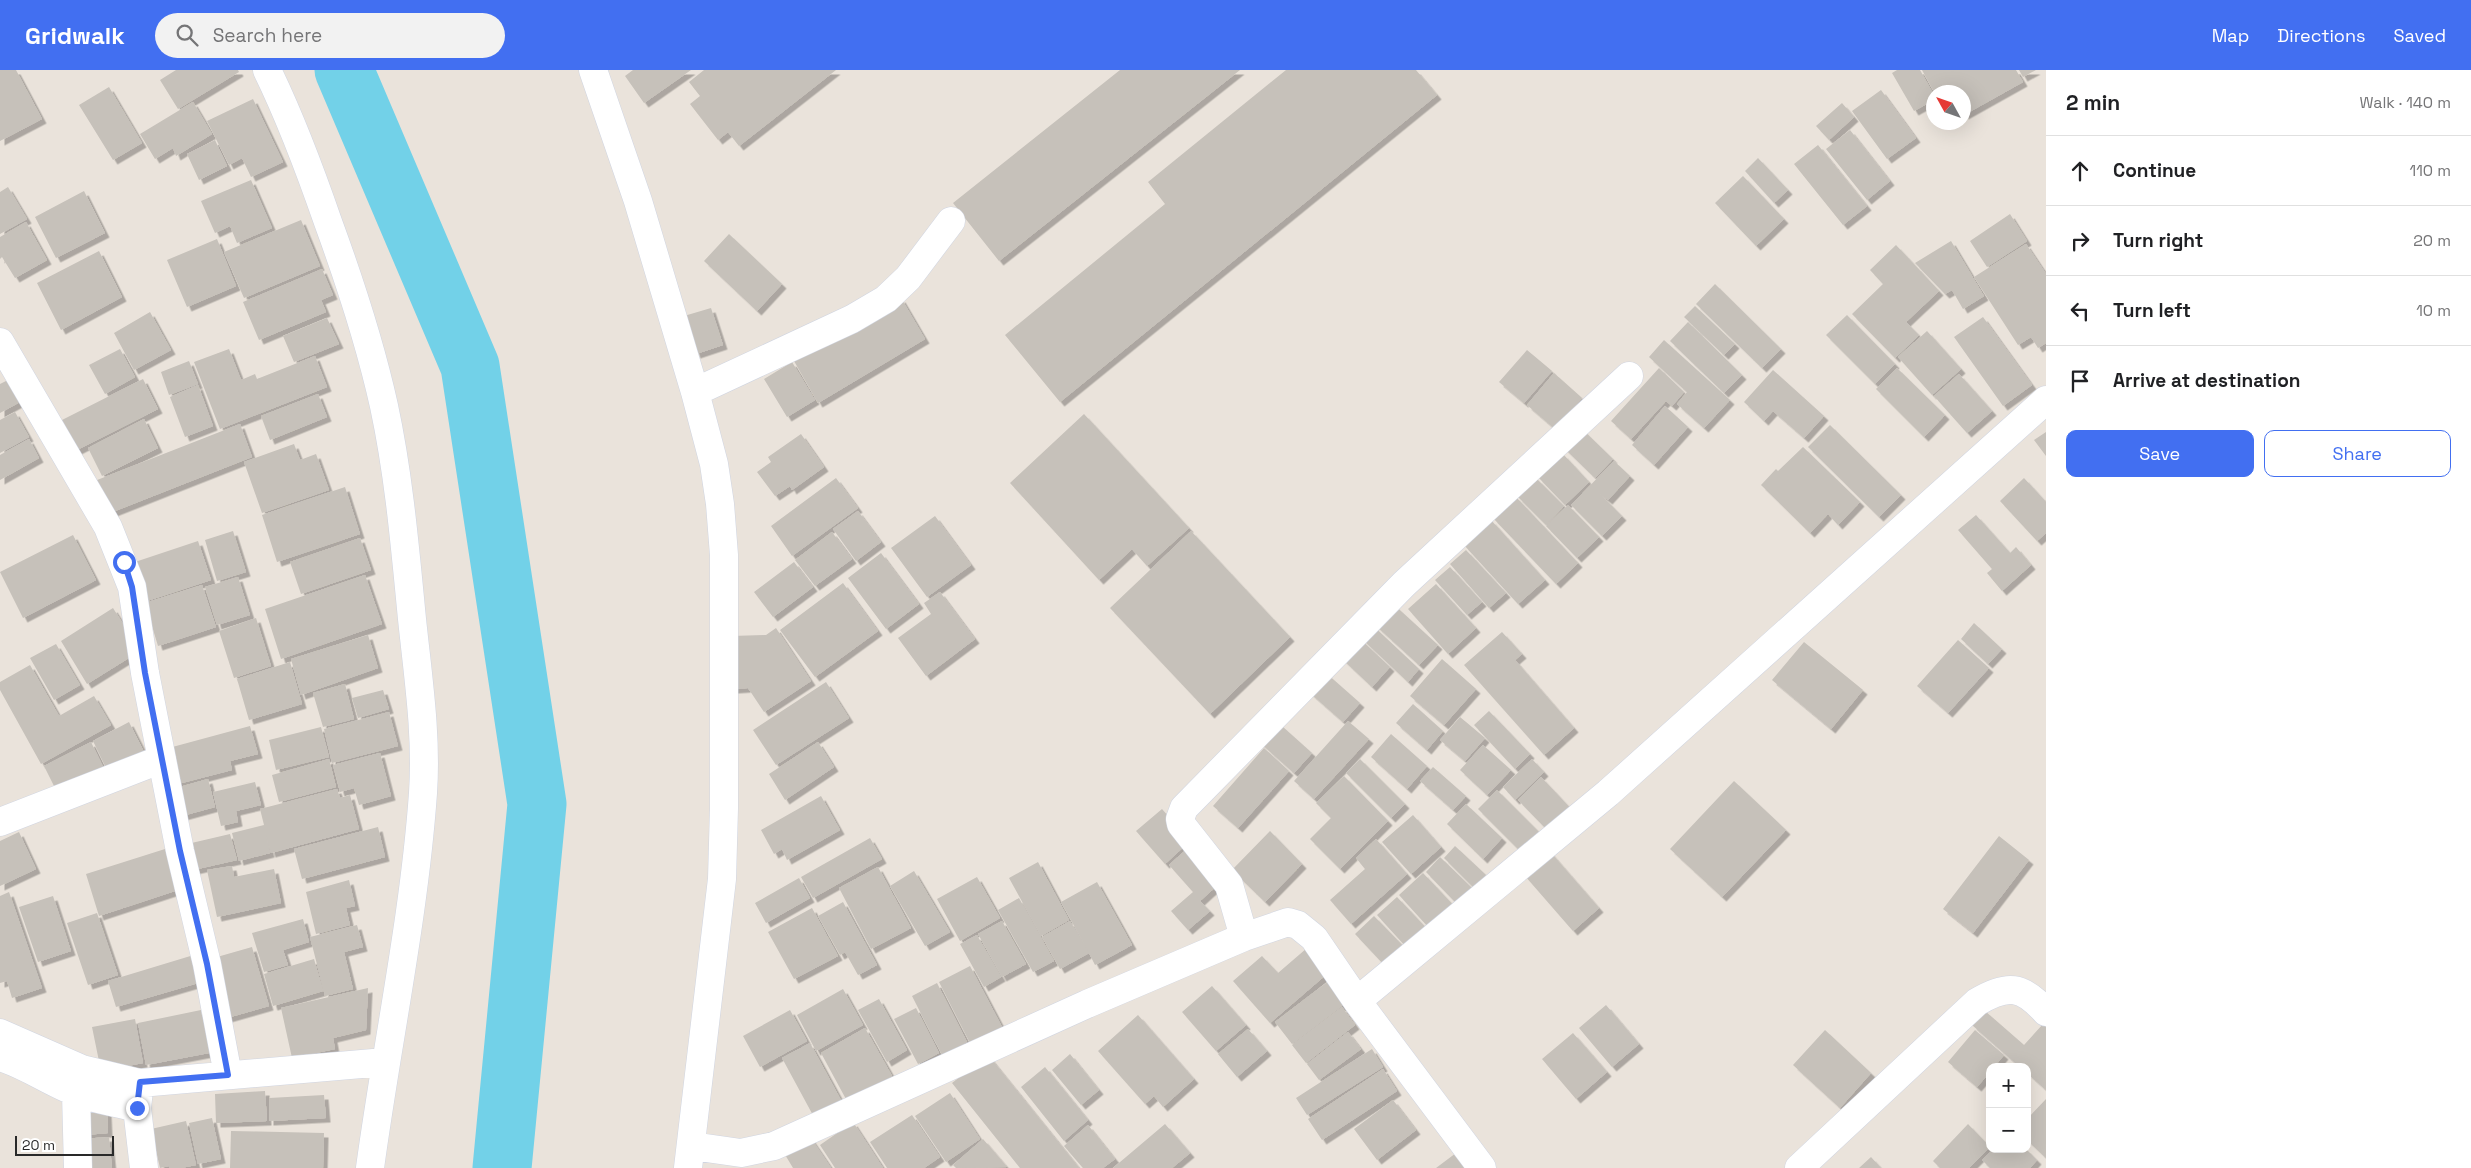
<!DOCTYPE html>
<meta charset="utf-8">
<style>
:root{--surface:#fff;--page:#f2f2f2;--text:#202124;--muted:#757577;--line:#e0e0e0;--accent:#426ff1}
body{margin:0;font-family:"Space Grotesk",sans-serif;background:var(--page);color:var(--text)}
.controls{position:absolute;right:15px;bottom:15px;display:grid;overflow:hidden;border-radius:10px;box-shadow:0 5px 20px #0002}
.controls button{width:45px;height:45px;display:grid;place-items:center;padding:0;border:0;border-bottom:1px solid var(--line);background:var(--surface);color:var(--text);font:25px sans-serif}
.compass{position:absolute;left:1926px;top:15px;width:45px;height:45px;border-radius:50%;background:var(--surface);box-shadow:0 5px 20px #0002;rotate:310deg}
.scale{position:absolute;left:15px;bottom:12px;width:99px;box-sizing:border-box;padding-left:5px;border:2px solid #292929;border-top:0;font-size:14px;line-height:18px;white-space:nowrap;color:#292929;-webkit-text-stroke:4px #fff;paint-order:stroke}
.stop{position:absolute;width:15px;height:15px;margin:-11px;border:4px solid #426ff1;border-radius:50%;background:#fff}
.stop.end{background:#426ff1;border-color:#fff;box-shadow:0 1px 5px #0008}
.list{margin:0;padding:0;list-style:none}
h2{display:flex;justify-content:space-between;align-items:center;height:65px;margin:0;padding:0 20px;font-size:21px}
h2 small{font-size:16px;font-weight:400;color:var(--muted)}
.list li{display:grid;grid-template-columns:32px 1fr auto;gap:15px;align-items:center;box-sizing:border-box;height:70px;padding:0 20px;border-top:1px solid var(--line)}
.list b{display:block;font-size:19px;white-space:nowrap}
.list em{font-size:16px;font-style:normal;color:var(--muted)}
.actions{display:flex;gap:10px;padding:15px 20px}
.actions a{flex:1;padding:11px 0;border:1px solid var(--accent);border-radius:10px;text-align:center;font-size:18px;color:var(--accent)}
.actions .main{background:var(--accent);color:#fff}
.icon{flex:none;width:28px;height:28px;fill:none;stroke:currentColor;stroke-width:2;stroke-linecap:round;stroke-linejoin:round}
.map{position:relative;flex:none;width:2046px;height:1098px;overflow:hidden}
header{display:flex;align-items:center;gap:30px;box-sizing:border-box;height:70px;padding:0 25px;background:var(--accent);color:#fff}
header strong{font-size:24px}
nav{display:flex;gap:28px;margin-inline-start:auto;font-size:18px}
.search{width:350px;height:45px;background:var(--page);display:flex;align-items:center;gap:12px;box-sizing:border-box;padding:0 18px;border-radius:28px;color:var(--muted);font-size:19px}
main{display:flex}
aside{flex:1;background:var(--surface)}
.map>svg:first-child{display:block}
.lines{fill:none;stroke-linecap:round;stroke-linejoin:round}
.river{stroke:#72d1e8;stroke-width:59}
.building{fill:#c6c1ba;filter:url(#shadow)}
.minor-casing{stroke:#d0d5e1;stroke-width:29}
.minor{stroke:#fff;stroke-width:28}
.route{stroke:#426ff1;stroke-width:6}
</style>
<header>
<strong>Gridwalk</strong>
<div class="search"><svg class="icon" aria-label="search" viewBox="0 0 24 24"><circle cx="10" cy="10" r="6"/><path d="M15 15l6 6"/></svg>Search here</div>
<nav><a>Map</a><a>Directions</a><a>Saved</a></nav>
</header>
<main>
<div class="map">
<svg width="2046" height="1098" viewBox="0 0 2046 1098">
<defs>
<filter id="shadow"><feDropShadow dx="4.5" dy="4.5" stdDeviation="0" flood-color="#0004"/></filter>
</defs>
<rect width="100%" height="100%" fill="#eae3db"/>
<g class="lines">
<path class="river" d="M344 0 470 296 537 734 502 1098"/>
</g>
<path class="building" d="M0 0H16L42 49 0 71Z
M176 0H238L239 2 178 39 160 10Z
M633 0H691L644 33 625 6Z
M704 0H836L739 76 728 62 718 70 690 34 700 26 689 12Z
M1120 0H1240L999 191 953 133Z
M1286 0H1416L1437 25 1060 332 1005 265 1165 134 1148 112Z
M1897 0H1920L1934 25V30L1914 41 1892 3Z
M1922 0H2016L2023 12 1964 45V22H1934Z
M2019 0H2036L2023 7Z
M109 17 142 73 113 90 79 35Z
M1881 20 1916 68 1887 89 1852 41Z
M253 29 283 92 251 107 242 88 229 95 207 51Z
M193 32 212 64 176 86 173 78 155 89 140 64Z
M1842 33 1854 47 1829 70 1816 56Z
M1850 60 1890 111 1867 130 1826 79Z
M215 70 227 96 199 110 187 84Z
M1818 75 1867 136 1843 155 1794 94Z
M1758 88 1788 120 1774 133 1745 101Z
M1743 106 1784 149 1756 176 1715 133Z
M251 110 272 158 237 173 230 156 215 163 201 131Z
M8 117 27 149 0 164V122Z
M84 121 105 163 56 188 35 147Z
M2010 144 2027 171 1987 197 1970 171Z
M301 150 320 196 244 228 224 182Z
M26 152 47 190 15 208 2 187 0 189V167Z
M729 164 782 214 757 241 704 191Z
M217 169 236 216 187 237 167 190Z
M1951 171 1984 226 1963 239 1952 220 1945 224 1915 193Z
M2026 174 2046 204V273L2038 278 2031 267 2018 275 1974 207Z
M1896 175 1939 221 1906 252 1919 265 1895 288 1852 244 1883 214 1870 200Z
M99 181 122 227 61 260 37 213Z
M322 199 333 225 321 230 326 242 259 270 243 232Z
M1715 214 1781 279 1762 298 1696 234Z
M901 228 925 269 818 333 794 291Z
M1695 236 1735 274 1724 285 1684 247Z
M711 238 723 275 696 284 684 246Z
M150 242 171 280 134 300 114 263Z
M1847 245 1895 294 1875 314 1826 265Z
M1983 247 2032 315 2003 336 1954 267Z
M327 248 339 274 294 292 283 266Z
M1688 252 1742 305 1724 323 1670 271Z
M1927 261 1961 299 1932 325 1898 287Z
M1664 270 1730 330 1704 358 1677 334 1687 322 1649 287Z
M120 279 135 307 105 324 89 295Z
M229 279 241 310 255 304 257 309 315 286 327 317 220 359 194 292Z
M1527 280 1552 301 1524 333 1499 312Z
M189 291 198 314 169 325 161 302Z
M792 292 815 330 787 347 764 309Z
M1659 298 1684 322 1672 336 1666 331 1631 369 1611 351Z
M1897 298 1945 345 1924 367 1876 319Z
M1773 300 1824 346 1804 368 1773 341 1764 351 1744 332Z
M1554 303 1582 328 1555 359 1527 335Z
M1959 304 1992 341 1967 363 1934 326Z
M143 309 158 339 75 381 60 351Z
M8 310 20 332 0 343V314Z
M198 315 213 356 185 367 170 327Z
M318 324 327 347 270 370 261 346Z
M1665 336 1688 357 1654 395 1632 375Z
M15 342 29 367 0 383V350Z
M1084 344 1189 458 1147 496 1132 479 1099 510 1010 413Z
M144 349 158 378 102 406 88 378Z
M240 354 252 387 105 445 92 412Z
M1830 355 1901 425 1879 447 1808 377Z
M1582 359 1613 389 1595 408 1563 377Z
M2046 362V386L2034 370Z
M801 364 824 397 792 420 790 416 775 426 757 402 771 392 768 387Z
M29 369 39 388 0 410V385Z
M294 374 300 390 316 384 329 420 262 443 244 392Z
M1803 377 1860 432 1838 455 1828 444 1810 463 1761 415 1776 399 1778 401Z
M1563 384 1589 412 1565 435 1538 407Z
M1614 391 1630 406 1608 430 1598 422 1622 446 1602 466 1571 435Z
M836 408 858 438 792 486 771 456Z
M2024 408 2046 432V463L2037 471 2000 431Z
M1537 409 1564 436 1546 455 1518 427Z
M345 417 360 464 277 492 262 445Z
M1515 426 1578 493 1556 514 1493 448Z
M1568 435 1599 467 1577 488 1546 456Z
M858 441 881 472 856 491 833 459Z
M1976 445 2010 483 2016 477 2031 495 2002 521 1987 503 1992 499 1958 460Z
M935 446 971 495 927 527 891 478Z
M1491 450 1545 510 1518 534 1464 475Z
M233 461 246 502 217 511 205 470Z
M1191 461 1290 567 1210 644 1110 538Z
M832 462 852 489 815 516 795 490Z
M73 465 96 510 23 548 0 502Z
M360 468 371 500 301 524 290 492Z
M198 471 211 510 144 532 132 493Z
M1466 480 1506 523 1489 538 1450 494Z
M881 483 919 534 886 559 848 508Z
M794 492 813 517 773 547 754 522Z
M1450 497 1482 532 1467 545 1435 510Z
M365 505 382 554 281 589 265 539Z
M238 507 250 545 217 555 205 517Z
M843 513 878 561 815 607 780 560Z
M1436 514 1476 558 1448 584 1408 539Z
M202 515 216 557 158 576 145 533Z
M940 522 975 569 926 606 898 568 931 544 924 533Z
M1391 532 1438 575 1419 595 1372 552Z
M113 538 140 581 87 614 61 571Z
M256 548 271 596 234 608 219 561Z
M1370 553 1419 599 1408 612 1359 566Z
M1974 553 2002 579 1988 594 1961 569Z
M776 558 811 611 764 642 748 618 733 619 731 566 766 565Z
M1502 562 1522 584 1515 590 1574 658 1544 685 1464 595Z
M368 565 378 598 301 625 291 589Z
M1356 565 1390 597 1372 617 1338 585Z
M1958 570 1989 598 1948 643 1917 616Z
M1804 572 1863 620 1831 659 1772 610Z
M56 574 80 615 54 630 30 588Z
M1442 589 1476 619 1444 655 1410 626Z
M290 592 302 634 249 650 237 609Z
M30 595 59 646 94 626 111 655 41 694 0 620V612Z
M1326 603 1360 633 1343 652 1309 622Z
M826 612 849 648 776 695 753 660Z
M345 614 354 649 323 657 313 623Z
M383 620 389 639 358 648 352 628Z
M1413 634 1443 661 1427 680 1396 653Z
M1489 641 1530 684 1515 699 1474 655Z
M389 642 398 676 332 693 324 659Z
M1460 647 1485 668 1465 691 1440 670Z
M1274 649 1312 683 1294 703 1256 669Z
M1348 651 1369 669 1314 729 1294 711Z
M129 652 145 684 108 702 93 671Z
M250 656 258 684 230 691 232 700 174 715 165 679Z
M321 657 329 687 276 700 269 670Z
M1391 664 1427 696 1407 719 1371 687Z
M91 672 105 701 58 724 44 696Z
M818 672 834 697 785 730 769 704Z
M1483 675 1511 700 1487 725 1460 700Z
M1264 678 1289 701 1238 758 1213 736Z
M380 683 391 726 359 735 354 718 340 722 333 695Z
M329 689 336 717 279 732 272 705Z
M1360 689 1405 734 1391 748 1346 703Z
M1532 689 1544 702 1515 730 1503 717Z
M1433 697 1466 726 1453 740 1420 711Z
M1344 706 1388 751 1340 799 1310 769 1331 748 1316 733Z
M1541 707 1574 742 1551 764 1518 730Z
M208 709 215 737 182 746 176 718Z
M1734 711 1786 760 1722 827 1670 779Z
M255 712 261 735 236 741 238 752 221 756 213 722Z
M337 719 340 728 350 725 359 759 271 783 265 761 270 783 239 791 232 763 264 755 260 739Z
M1497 720 1542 765 1523 784 1478 739Z
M821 726 840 760 787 790 782 779 774 784 761 760Z
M1466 734 1502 768 1483 789 1447 754Z
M1162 739 1190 771 1165 794 1136 761Z
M1413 745 1441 777 1411 804 1382 772Z
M378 757 385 787 302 809 294 779Z
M1270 761 1302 794 1265 832 1232 800Z
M19 762 36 799 0 816V771Z
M230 764 237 790 189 801 183 775Z
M1999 766 2029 790 1973 863 1943 839Z
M870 768 882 789 813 828 801 807Z
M1376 769 1407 804 1351 854 1330 830 1365 799 1356 788Z
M1455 776 1486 805 1474 818 1444 788Z
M1545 776 1599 838 1573 861 1519 799Z
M1189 777 1221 812 1200 831 1210 841 1188 860 1171 841 1193 822 1169 795Z
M165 779 178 820 99 846 86 804Z
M1440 787 1472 818 1457 834 1426 802Z
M1038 792 1069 850 1041 866 1009 808Z
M232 796 234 807 274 799 281 833 217 847 207 800Z
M878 797 911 858 871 879 839 818Z
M914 801 950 862 925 876 890 816Z
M1423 803 1454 836 1430 859 1399 825Z
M977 807 1000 848 960 871 937 829Z
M799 808 810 828 766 853 755 833Z
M349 810 355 836 346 838 350 855 316 864 306 822Z
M1097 812 1132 875 1095 895 1089 883 1060 899 1042 867 1070 851 1088 881 1061 832Z
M9 822 42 918 12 928 7 911 0 913V826Z
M53 826 71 881 38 892 19 837Z
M1397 827 1428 860 1408 879 1377 845Z
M1019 828 1054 891 1033 902 998 840Z
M843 832 877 895 858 905 845 882 840 885 818 846Z
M812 838 838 886 794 909 768 862Z
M97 843 118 905 88 915 67 853Z
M1374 846 1406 879 1387 898 1355 864Z
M303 849 309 872 283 880 288 895 264 902 252 863Z
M1002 851 1026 894 1002 907 978 864Z
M357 855 363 877 344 882 353 919 325 926 310 867Z
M977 865 1001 907 984 917 960 874Z
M252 877 269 936 227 948 210 889Z
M1307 878 1328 903 1270 953 1233 911 1262 886 1278 903Z
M197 884 205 911 116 937 108 911Z
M314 889 323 921 273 936 264 904Z
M970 896 1002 957 970 973 939 912Z
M1330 910 1347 932 1292 974 1275 952Z
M937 913 967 972 942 985 912 926Z
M1212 916 1246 955 1216 981 1182 942Z
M368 918 366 960 333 968 335 979 292 988 281 938Z
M843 919 863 955 816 981 797 945Z
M879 929 907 980 887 992 858 940Z
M1606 935 1639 974 1612 997 1579 958Z
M1342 937 1355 955 1306 993 1292 975Z
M916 938 939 983 918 994 894 949Z
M201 940 209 983 146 995 138 953Z
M790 940 807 971 760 997 743 966Z
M1985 941 2024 975 2043 954 2046 957V1020L2027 1003V997H2020L1972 955Z
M1138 945 1194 1009 1163 1037 1154 1026 1145 1034 1098 981Z
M135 949 143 993 101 1001 92 957Z
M865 958 892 1006 847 1031 821 983Z
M1248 959 1267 981 1237 1007 1218 984Z
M1825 960 1871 1003 1840 1038 1793 995Z
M1975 960 2004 985 1994 997H1990V1002L1977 1017 1948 992Z
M1348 962 1361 979 1319 1010 1307 994Z
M1573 963 1607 1002 1576 1029 1542 989Z
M810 973 843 1034 815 1049 782 988Z
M1372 979 1383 997 1307 1045 1296 1028Z
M1070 984 1099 1020 1081 1035 1052 1000Z
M988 985 1079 1098H1020L952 1013Z
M1045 997 1088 1050 1064 1071 1021 1017Z
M1383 999 1397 1021 1322 1070 1308 1049Z
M265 1021 267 1051 216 1053 215 1024Z
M950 1023 980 1069 946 1092 915 1046Z
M324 1025 326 1048 269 1051V1028Z
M2046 1029V1088L2027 1070V1049Z
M1393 1030 1416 1060 1377 1090 1354 1059Z
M107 1039 108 1063 85 1065 83 1041Z
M912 1045 940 1087 924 1098H887L870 1072Z
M212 1048 221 1089 198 1094 189 1053Z
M186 1051 196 1095 181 1098H169V1096L160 1098 151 1059Z
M853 1052 883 1098H835L820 1075Z
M1165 1054 1190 1083 1172 1098H1113Z
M1968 1054 1990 1077 1969 1098H1940L1933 1091Z
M1088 1055 1115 1089 1103 1098H1083L1064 1076Z
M231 1061 324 1063 323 1098H230Z
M109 1067 112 1098H85L82 1069Z
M810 1067 831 1098H793L784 1083Z
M983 1069 1007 1097 956 1098 953 1095Z
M1993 1079H2026L2037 1090 2030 1098H1990L1982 1090Z
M1460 1080 1474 1098H1436Z
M1871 1087 1881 1098H1859Z"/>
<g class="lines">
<g class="minor-casing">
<path id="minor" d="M267 0C291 49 310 100 328 152 350 212 370 273 384 336 399 406 405 477 412 549 418 607 427 665 423 723 414 849 387 973 370 1098
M593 0 638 131 695 322 714 394 720 434 724 485V738L722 809 688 1098
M0 272 108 457 132 517 145 603 180 781 207 894 228 1005
M695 322 852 249 886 229 908 208 951 151
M0 752 162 689
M1244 867 1229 815 1181 754 1180 749 1184 738 1404 514 1629 306
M1357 931 1608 723 2046 330
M0 963 82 999 140 1013 385 992
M0 987C26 995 48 1011 73 1021 93 1030 116 1032 137 1038
M139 1020 137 1038 144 1098
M692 1076 741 1083 774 1076 1087 934 1244 867 1288 852 1298 855 1314 868 1357 931 1482 1098
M78 1098 76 1023 79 1005
M1799 1098 1977 932C2007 914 2022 915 2046 942"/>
</g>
<use href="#minor" class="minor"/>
</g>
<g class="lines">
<path class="route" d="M124 492 132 517 145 603 180 781 207 894 228 1005 140 1012 137 1038"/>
</g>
</svg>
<div class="controls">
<button>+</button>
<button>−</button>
</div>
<svg class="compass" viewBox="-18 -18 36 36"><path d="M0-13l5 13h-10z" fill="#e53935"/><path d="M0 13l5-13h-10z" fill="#757577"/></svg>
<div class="scale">20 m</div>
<div class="stop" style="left:124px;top:492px"></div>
<div class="stop end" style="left:137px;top:1038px"></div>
</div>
<aside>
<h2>2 min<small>Walk · 140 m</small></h2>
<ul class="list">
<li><svg class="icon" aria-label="ahead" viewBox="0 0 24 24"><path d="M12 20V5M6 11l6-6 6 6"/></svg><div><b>Continue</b></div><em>110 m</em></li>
<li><svg class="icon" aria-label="right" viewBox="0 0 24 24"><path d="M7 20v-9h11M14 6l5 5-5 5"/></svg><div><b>Turn right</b></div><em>20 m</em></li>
<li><svg class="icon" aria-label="left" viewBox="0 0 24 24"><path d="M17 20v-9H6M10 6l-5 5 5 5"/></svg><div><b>Turn left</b></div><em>10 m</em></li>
<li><svg class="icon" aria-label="arrive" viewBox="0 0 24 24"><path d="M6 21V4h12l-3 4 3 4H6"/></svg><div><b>Arrive at destination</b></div></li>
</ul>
<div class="actions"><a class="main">Save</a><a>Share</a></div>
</aside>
</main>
